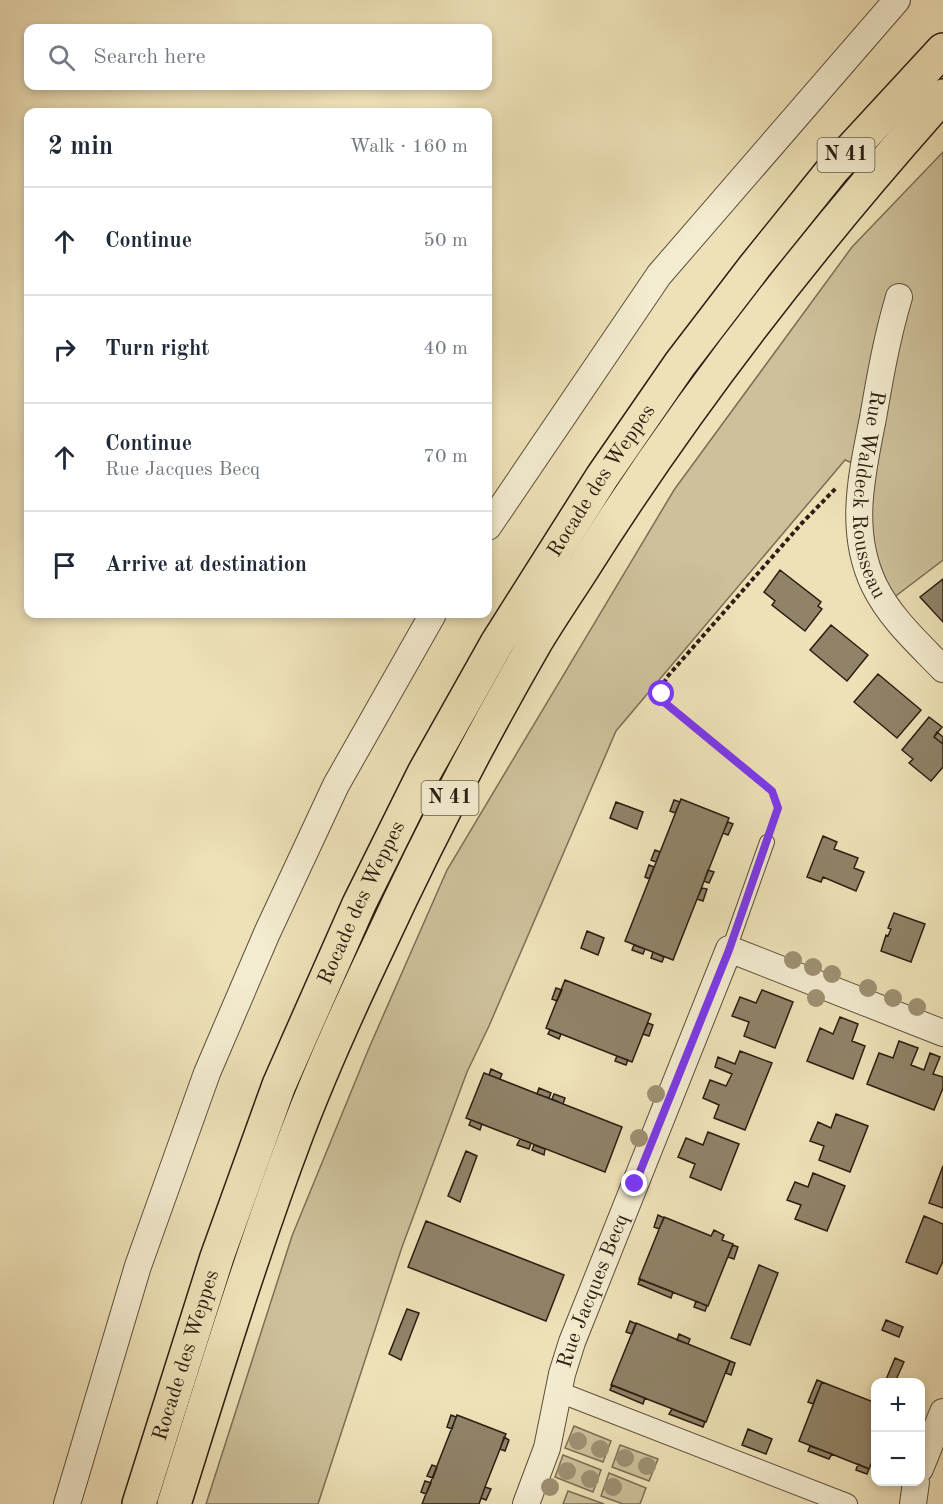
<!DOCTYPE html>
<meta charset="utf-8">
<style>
:root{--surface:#fff;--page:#f2f2f3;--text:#1f2937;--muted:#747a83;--line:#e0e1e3}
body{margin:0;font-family:"Old Standard TT",serif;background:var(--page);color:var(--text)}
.controls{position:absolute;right:18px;bottom:18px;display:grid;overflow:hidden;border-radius:12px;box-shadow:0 3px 9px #0003}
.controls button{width:54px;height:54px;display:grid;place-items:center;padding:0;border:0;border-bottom:2px solid var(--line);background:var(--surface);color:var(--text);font:30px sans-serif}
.stop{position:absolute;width:18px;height:18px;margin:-14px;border:4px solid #7c3aed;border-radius:50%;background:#fff}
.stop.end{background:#7c3aed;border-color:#fff;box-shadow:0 2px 6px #0008}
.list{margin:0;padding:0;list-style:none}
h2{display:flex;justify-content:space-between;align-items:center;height:78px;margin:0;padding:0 24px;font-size:26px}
h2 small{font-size:20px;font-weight:400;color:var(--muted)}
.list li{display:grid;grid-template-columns:39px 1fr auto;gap:18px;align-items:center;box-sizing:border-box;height:108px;padding:0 24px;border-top:2px solid var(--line)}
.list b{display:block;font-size:22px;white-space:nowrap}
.list p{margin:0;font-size:20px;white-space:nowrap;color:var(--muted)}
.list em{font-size:20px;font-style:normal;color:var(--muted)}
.icon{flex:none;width:33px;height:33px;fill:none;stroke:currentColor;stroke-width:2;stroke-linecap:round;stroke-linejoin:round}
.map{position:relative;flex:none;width:943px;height:1504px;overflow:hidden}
.search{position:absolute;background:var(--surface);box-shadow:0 3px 9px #0003;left:24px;top:24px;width:468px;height:66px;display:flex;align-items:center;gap:15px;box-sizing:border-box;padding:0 21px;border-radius:12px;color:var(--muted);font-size:22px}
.panel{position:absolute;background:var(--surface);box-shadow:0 3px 9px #0003;left:24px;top:108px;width:468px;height:510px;border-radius:12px}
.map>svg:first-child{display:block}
.green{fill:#cdc09b;stroke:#7c6f57;stroke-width:1.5}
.building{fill:#908368;stroke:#2b1e13;stroke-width:1.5}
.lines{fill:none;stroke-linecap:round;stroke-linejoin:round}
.service-casing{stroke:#5c4f3c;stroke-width:16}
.pedestrian-casing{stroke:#5c4f3c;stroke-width:22}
.minor-casing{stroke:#5c4f3c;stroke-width:28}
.trunk-casing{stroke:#2b1e13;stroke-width:36}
.path{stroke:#2b1e13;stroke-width:4;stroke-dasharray:4.5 3;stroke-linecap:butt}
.service{stroke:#f4ecd0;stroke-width:14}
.pedestrian{stroke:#f4ecd0;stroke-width:20}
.minor{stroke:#f4ecd0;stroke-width:26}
.trunk{stroke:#eee1b7;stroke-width:33}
.tree{fill:#9e9173}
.route{stroke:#7c3aed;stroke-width:8}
.labels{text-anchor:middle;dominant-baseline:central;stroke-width:5;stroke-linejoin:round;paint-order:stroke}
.shield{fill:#f4ecd0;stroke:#675c4c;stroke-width:1.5}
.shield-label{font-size:20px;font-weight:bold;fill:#2b1e13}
.street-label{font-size:21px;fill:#2b1e13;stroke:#f4ecd0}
</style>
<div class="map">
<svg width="943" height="1504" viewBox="0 0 943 1504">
<rect width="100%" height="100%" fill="#eee1b7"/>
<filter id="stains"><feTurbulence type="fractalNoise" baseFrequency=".00333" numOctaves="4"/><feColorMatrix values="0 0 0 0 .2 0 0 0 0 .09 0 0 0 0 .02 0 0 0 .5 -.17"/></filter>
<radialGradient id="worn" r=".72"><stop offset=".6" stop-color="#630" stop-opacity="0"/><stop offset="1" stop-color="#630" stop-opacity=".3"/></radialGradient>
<path class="green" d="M943 152V560L893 598 872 545 870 470 845 460 616 731 489 1026 467 1072 402 1247 318 1504H206L292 1236 369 1048 447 870 674 490 852 247Z
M574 1426 611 1441 603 1462 565 1448Z
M620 1445 658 1459 649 1481 612 1467Z
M563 1455 601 1470 593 1492 555 1477Z
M609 1473 646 1488 640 1504H623L601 1496Z
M568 1491 604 1504H563Z"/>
<path class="building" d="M780 570 821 602 818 606 822 609 805 631 772 605 775 601 764 592Z
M943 579V622L920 597Z
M831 625 868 655 847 681 810 650Z
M878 674 921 710 897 738 854 702Z
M929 717 942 727 934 737 943 744V767L931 781 909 763 913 759 902 750Z
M937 732 943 737V744L934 737Z
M681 799 729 818 673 960 625 941Z
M674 800 680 802 675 813 670 811Z
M616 802 643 812 637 829 610 818Z
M728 822 733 824 728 835 723 833Z
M823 836 837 842 834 849 858 858 854 868 864 872 856 891 823 877 821 882 807 877Z
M655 850 660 852 656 862 651 860Z
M649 865 654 867 649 879 645 877Z
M708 870 714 872 709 883 704 881Z
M702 888 707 889 703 901 697 899Z
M894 913 925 924 911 962 881 951 886 935 888 936 891 929 888 928Z
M587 931 604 938 598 955 581 948Z
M634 945 645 949 643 954 632 950Z
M653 952 664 957 662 962 651 958Z
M565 980 651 1014 632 1062 546 1028Z
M556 988 562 990 557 1001 552 999Z
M762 990 793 1002 775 1048 744 1036 749 1022 732 1016 740 997 756 1003Z
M840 1017 858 1024 852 1041 865 1046 853 1079 807 1061 820 1028 833 1034Z
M648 1023 653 1025 649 1036 643 1034Z
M550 1030 561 1034 559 1039 548 1034Z
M899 1041 918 1048 911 1065 924 1070 930 1053 940 1057 933 1074 943 1077V1088L934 1110 867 1084 879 1053 893 1058Z
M740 1051 772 1063 745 1130 714 1118 719 1105 703 1098 710 1080 726 1086 732 1074 715 1067 718 1057 735 1064Z
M617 1056 628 1060 626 1065 615 1061Z
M491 1069 502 1074 500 1079 489 1075Z
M484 1073 622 1127 605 1172 466 1118Z
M539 1088 551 1093 549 1098 537 1094Z
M554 1094 565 1098 563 1104 552 1099Z
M836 1114 868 1126 850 1172 819 1160 824 1146 810 1141 818 1122 831 1128Z
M471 1120 482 1124 480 1130 469 1125Z
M708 1132 739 1144 721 1190 690 1177 695 1164 678 1157 686 1138 703 1145Z
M520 1139 531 1143 529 1149 517 1145Z
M534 1145 545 1149 544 1155 532 1150Z
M466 1151 477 1156 460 1202 448 1196Z
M943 1166V1208L929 1203Z
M813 1173 845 1186 827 1231 795 1219 801 1205 787 1200 795 1182 808 1187Z
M658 1215 664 1218 659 1229 654 1227Z
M924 1216 943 1224V1261L937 1274 906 1262Z
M664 1217 711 1236 714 1230 724 1235 722 1240 733 1244 708 1306 639 1279Z
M426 1221 564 1275 546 1321 408 1267Z
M733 1245 738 1247 734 1259 728 1257Z
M759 1265 778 1273 750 1345 731 1338Z
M640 1279 673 1292 671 1298 638 1284Z
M696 1301 707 1306 705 1311 694 1307Z
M407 1309 419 1313 401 1360 389 1354Z
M886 1320 903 1327 899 1337 882 1330Z
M630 1321 636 1324 632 1334 626 1332Z
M636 1323 730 1361 706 1422 611 1385Z
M679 1334 690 1339 688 1344 677 1340Z
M895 1358 904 1362 895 1382H885Z
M730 1361 735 1363 731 1375 726 1373Z
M817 1380 822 1382 813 1404 808 1402Z
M822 1382 876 1403V1452L869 1469 799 1441Z
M612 1385 645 1398 643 1404 610 1390Z
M672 1409 705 1422 703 1427 669 1414Z
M451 1415 456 1417 452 1429 447 1427Z
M457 1415 506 1434 485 1487 479 1504H422Z
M748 1429 772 1439 766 1454 742 1445Z
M504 1437 509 1440 505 1451 500 1449Z
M810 1446 832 1454 829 1459 808 1451Z
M858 1464 869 1469 867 1474 856 1470Z
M432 1465 437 1467 433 1478 427 1476Z
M425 1481 431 1483 426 1494 421 1492Z
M485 1487 491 1489 486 1500 481 1498Z"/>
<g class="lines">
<g class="service-casing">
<path id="service" d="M729 949 767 842"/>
</g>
<g class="pedestrian-casing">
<path id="pedestrian" d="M559 1392 847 1504"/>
</g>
<g class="minor-casing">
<g id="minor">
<path id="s1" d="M899 297C887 337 880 377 873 418 862 474 848 530 874 585 890 618 918 643 943 669"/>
<path d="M488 527 659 275 897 0"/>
<path d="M920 1469 943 1412"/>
<path d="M67 1504 138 1266 207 1073 267 933 336 785 433 614"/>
<path id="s2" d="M526 1504 547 1448 562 1374 572 1342 729 949 943 1033"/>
<path d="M913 1504 916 1482"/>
</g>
</g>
<g class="trunk-casing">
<g id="trunk">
<path id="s3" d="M139 1504 217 1257 279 1085 359 904 424 773 497 643 602 477 680 364 755 266 834 168 943 50"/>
<path d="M174 1504C213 1380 251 1255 297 1133 321 1070 349 1008 378 947 426 843 478 742 535 643 550 618 567 593 583 568 689 400 811 244 943 96"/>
</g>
</g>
<path class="path" d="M773 825 778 808 772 791 664 702 662 687 667 677 802 523 837 487"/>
<use href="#service" class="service"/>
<use href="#pedestrian" class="pedestrian"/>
<use href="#minor" class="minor"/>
<use href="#trunk" class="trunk"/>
</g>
<g class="tree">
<circle cx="793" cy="960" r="9"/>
<circle cx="813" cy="967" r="9"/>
<circle cx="832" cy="974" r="9"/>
<circle cx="868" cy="988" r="9"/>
<circle cx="816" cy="998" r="9"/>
<circle cx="893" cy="998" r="9"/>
<circle cx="917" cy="1007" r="9"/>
<circle cx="656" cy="1094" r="9"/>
<circle cx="639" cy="1138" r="9"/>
<circle cx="578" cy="1441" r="9"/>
<circle cx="600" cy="1449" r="9"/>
<circle cx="625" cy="1458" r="9"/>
<circle cx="647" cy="1466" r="9"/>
<circle cx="567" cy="1471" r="9"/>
<circle cx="590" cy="1479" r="9"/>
<circle cx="550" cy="1487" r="9"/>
<circle cx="613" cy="1487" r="9"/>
</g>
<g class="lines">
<path class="route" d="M635 1184 729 950 778 808 772 791 664 702 662 694"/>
</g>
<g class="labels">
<g class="shield">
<rect x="817.5" y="138" width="57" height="34" rx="4.5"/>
<rect x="421.5" y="781" width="57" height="34" rx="4.5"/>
</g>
<g class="shield-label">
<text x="846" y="155">N 41</text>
<text x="450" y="798">N 41</text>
</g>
<g class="street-label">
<text stroke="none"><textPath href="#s3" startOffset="1128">Rocade des Weppes</textPath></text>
<text stroke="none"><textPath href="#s1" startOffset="202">Rue Waldeck Rousseau</textPath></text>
<text stroke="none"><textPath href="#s3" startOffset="642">Rocade des Weppes</textPath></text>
<text stroke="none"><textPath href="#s2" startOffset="224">Rue Jacques Becq</textPath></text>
<text stroke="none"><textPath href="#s3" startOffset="156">Rocade des Weppes</textPath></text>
</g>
</g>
<rect width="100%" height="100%" filter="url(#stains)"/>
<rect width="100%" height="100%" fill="url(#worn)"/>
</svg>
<div class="controls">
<button>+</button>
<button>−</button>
</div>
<div class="stop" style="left:662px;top:694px"></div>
<div class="stop end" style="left:635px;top:1184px"></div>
<div class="search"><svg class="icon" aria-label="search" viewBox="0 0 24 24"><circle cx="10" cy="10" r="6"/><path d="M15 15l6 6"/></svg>Search here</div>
<section class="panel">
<h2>2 min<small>Walk · 160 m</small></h2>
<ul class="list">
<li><svg class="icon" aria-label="ahead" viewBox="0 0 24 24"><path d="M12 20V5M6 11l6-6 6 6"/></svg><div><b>Continue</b></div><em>50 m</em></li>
<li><svg class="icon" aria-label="right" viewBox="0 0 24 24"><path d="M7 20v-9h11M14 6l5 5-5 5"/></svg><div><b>Turn right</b></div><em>40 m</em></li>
<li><svg class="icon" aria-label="ahead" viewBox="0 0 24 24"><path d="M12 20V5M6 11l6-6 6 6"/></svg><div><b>Continue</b><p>Rue Jacques Becq</p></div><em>70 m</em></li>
<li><svg class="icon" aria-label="arrive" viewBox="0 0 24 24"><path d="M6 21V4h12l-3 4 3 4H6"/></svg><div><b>Arrive at destination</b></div></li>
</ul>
</section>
</div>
